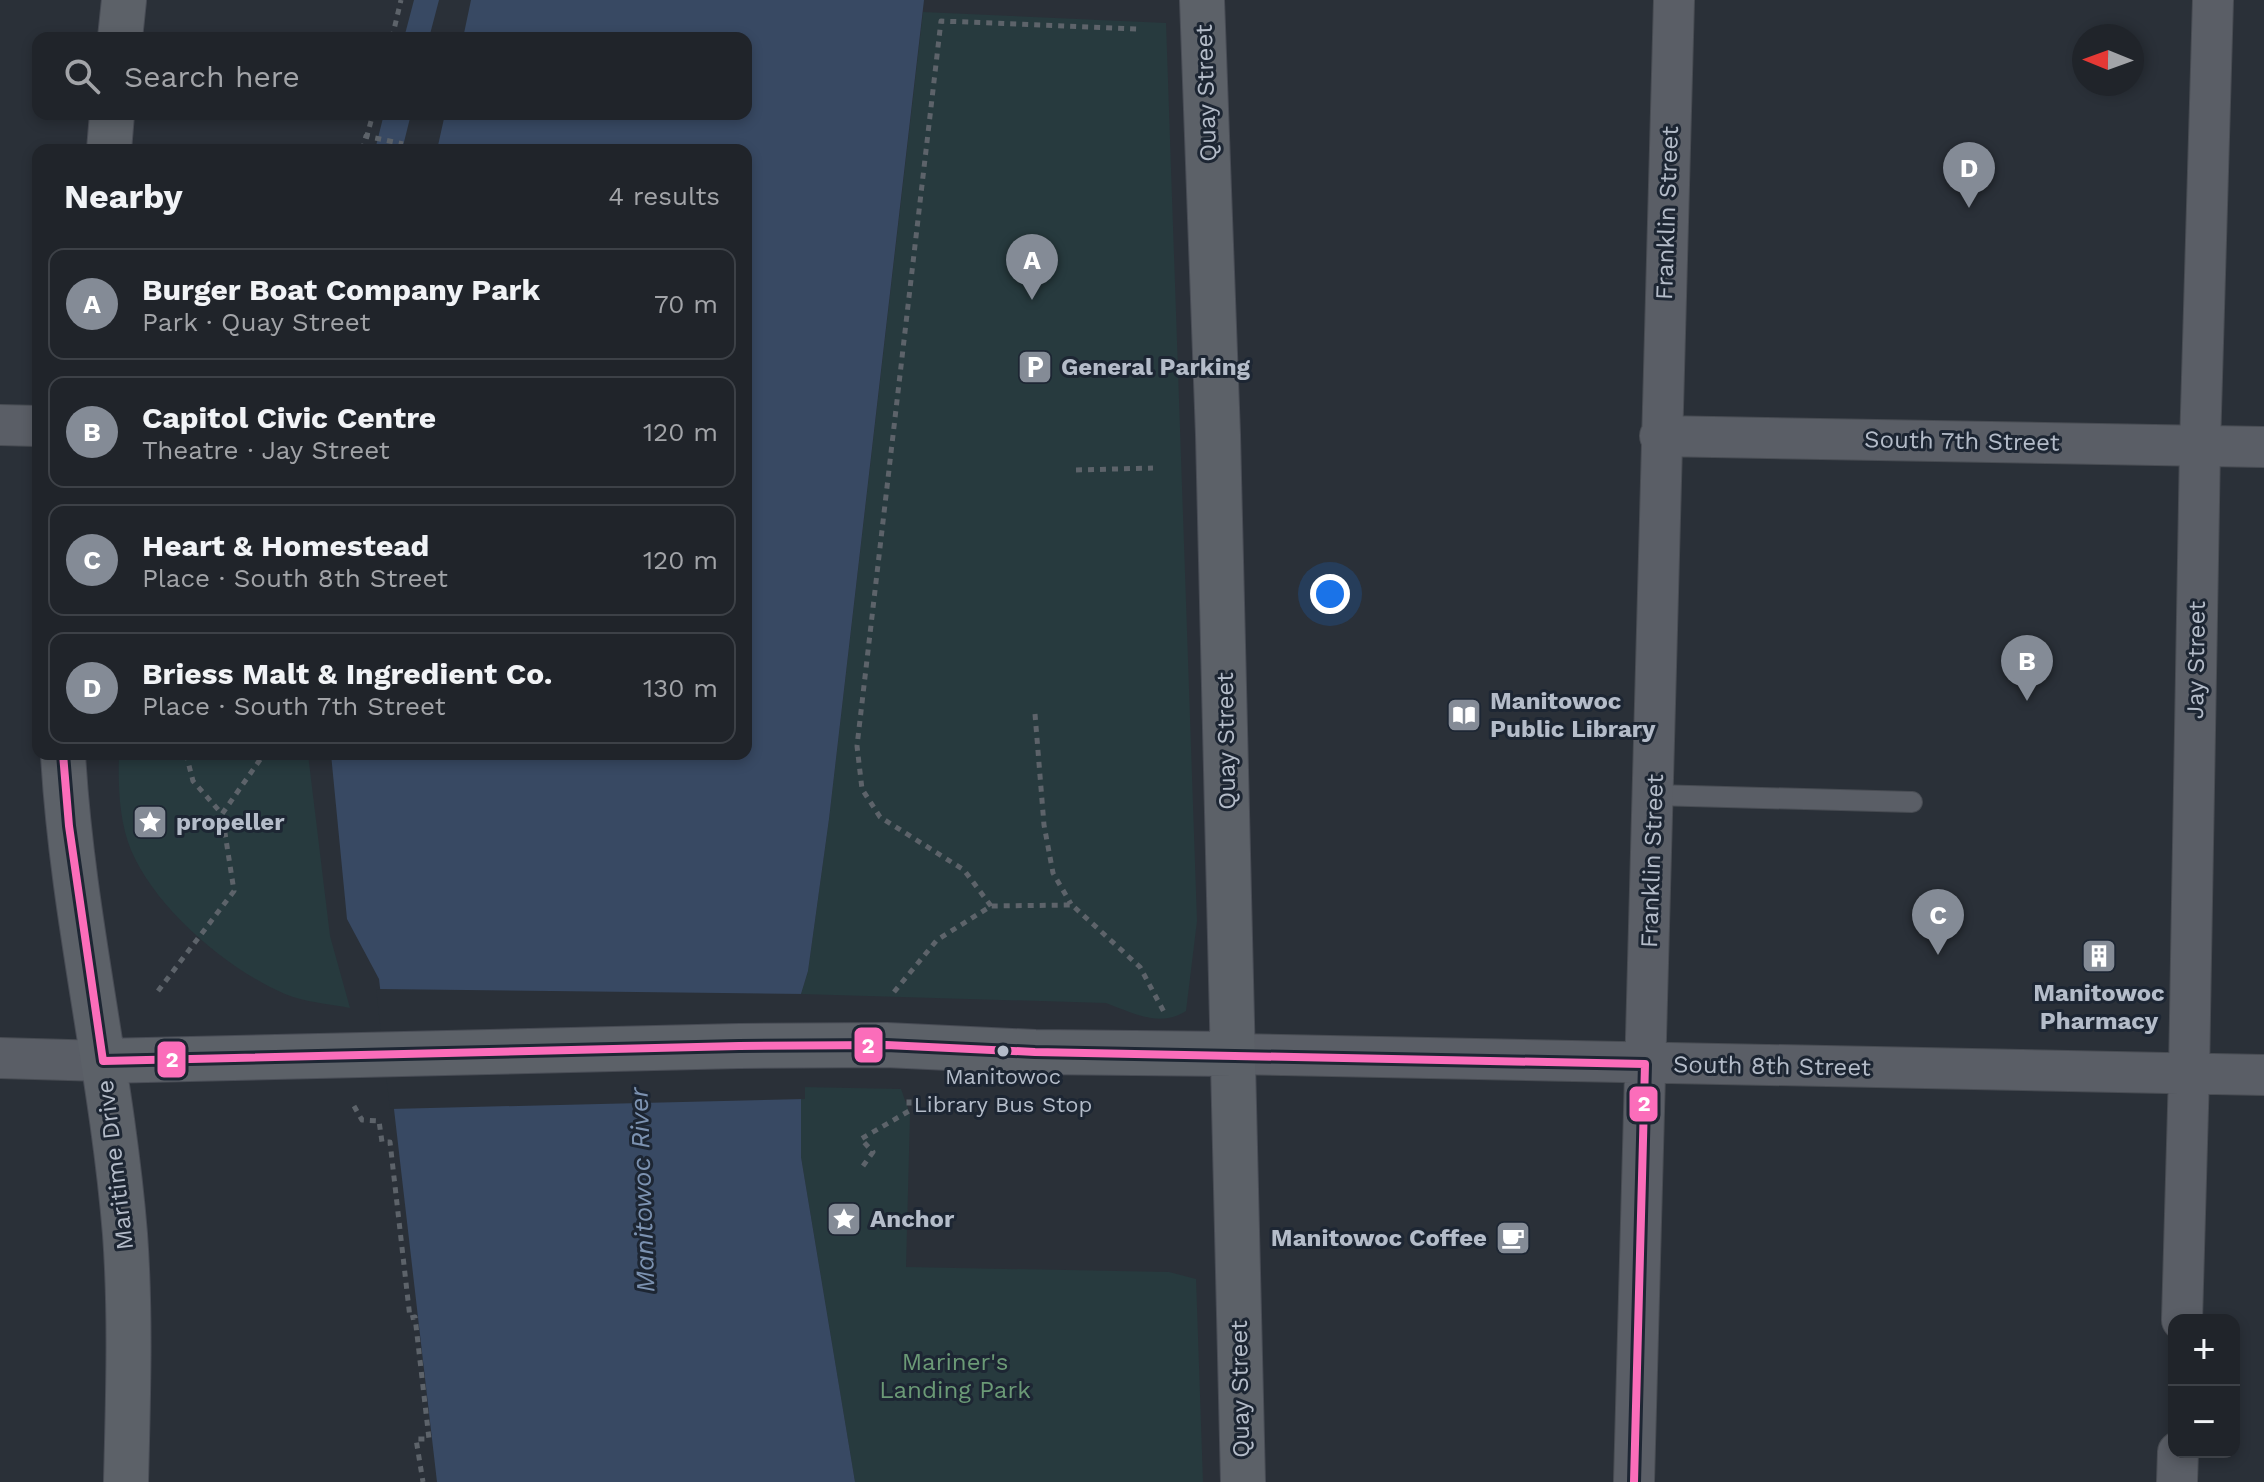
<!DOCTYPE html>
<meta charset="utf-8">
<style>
:root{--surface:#20242a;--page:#2d3036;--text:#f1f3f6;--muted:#a2a4a8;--line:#3d4147;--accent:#848b96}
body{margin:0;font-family:"Work Sans",sans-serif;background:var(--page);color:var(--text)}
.controls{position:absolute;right:24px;bottom:24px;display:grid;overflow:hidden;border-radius:16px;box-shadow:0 4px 12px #0003}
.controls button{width:72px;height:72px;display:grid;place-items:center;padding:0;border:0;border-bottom:2px solid var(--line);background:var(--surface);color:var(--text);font:40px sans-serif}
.compass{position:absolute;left:2072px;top:24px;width:72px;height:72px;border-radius:50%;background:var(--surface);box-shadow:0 4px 12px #0003;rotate:271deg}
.you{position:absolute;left:1330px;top:594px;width:28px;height:28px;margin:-20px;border:6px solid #fff;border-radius:50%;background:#1a73e8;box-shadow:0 0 0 12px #1a73e833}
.badge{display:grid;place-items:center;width:52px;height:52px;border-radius:50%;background:var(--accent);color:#fff;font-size:26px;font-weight:700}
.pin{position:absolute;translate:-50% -66px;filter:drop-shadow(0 2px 4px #0008)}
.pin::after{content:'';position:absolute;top:42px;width:28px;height:24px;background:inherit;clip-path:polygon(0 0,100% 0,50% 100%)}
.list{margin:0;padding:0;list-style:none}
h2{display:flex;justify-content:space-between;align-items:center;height:104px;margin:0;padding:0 32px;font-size:34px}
h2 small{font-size:26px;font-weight:400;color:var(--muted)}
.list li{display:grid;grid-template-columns:52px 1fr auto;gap:24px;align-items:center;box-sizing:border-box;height:112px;margin:0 16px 16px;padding:0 16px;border:2px solid var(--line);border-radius:16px}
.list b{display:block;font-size:30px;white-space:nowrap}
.list p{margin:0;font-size:26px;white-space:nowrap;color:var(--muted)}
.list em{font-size:26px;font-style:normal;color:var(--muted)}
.icon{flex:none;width:44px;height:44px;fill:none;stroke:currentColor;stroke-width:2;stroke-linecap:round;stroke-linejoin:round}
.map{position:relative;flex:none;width:2264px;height:1482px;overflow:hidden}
.search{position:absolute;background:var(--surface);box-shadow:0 4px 12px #0003;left:32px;top:32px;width:720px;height:88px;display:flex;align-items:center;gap:20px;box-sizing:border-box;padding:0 28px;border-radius:16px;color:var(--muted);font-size:30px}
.panel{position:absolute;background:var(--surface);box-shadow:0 4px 12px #0003;left:32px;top:144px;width:720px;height:616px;border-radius:16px}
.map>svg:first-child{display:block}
.green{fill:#273a3e}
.water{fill:#384963}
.pier{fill:#2a3038}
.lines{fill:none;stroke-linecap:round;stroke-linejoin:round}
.lane-casing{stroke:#484c53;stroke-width:22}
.street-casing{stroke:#484c53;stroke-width:42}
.primary-casing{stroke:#484c55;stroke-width:46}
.path{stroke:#5d636a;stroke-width:5;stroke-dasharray:6 6;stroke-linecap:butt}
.lane{stroke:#5a5e66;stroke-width:20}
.street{stroke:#5a5e66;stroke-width:40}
.primary{stroke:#5c6168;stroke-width:44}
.path-bridge{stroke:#5d636a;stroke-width:5;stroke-dasharray:6 6;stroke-linecap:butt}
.bus-1-casing{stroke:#1d2633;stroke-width:14}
.bus-1{stroke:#fb6dba;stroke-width:8}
.bus-dot{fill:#b4bcc9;stroke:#1d2633;stroke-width:3}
.labels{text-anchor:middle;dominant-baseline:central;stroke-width:6;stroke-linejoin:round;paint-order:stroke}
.bus-label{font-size:22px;fill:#b4bcc9;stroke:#1d2633}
.street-label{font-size:24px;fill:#b4bcc9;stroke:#1d2633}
.poi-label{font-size:24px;font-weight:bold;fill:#b4bcc9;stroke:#1d2633;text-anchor:start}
.park-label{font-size:24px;fill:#6b9a76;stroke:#1d2633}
.water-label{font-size:26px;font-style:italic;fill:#7c92b1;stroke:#1d2633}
.line-badge{stroke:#1d2633;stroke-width:3}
.badge-label{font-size:22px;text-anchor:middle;font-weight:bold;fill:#fff}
</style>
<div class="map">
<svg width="2264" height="1482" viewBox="0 0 2264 1482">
<rect width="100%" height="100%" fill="#2a3038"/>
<path class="green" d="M923 12 1166 23 1197 921 1186 1011C1160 1028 1133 1013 1106 1003L801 994 808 971 829 819Z
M119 754H308L330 936 350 1008C330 1004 304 1002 285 994 227 969 156 909 131 850 119 821 118 785 119 754Z
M801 1087 901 1089 910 1114 906 1267 1169 1272 1196 1279 1203 1482H855L801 1157Z"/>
<path class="water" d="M414 0H439L429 38H404Z
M471 0H924L829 819 808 971 801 994V1157L855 1482H437L379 979 347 919 331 754H746V150H437L445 114H746V38H463Z
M384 114H411L402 150H375Z"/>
<path class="pier" d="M376 989 805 994V1099L390 1109Z"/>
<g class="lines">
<g class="lane-casing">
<path id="lane" d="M1654 795 1912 802"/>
</g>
<g class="street-casing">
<path id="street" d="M0 425 38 426
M1660 436 2264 447
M1233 1054 2264 1075
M0 1058 103 1061
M2182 1320 2189 1073 2200 446 2213 0
M1634 1482 1674 0
M2177 1482 2178 1452"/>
</g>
<g class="primary-casing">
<path id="primary" d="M1202 0 1218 435 1243 1482
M120 38 124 0
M109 150 112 114
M63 754C72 915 112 1073 125 1234 131 1316 128 1400 126 1482
M103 1061 739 1046 886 1045 1035 1052 1233 1054"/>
</g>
<path class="path" d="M392 38 401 0
M363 150 373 114
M1076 470 1153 468
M1035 714 1044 825 1053 873 1071 904
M186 754 193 781 222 814
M991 906 964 870 880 817 862 789 857 746 941 21 1137 29
M158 991 234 891 222 814 264 754
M894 992 937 940 991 906 1072 905 1140 967 1164 1012
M354 1106 362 1120 379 1121 382 1142H390L410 1318 415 1317 429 1439H416L423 1482
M863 1166 873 1152 861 1139 909 1111V1097"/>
<use href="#lane" class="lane"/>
<use href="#street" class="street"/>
<use href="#primary" class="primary"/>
<path class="path-bridge" d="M362 150 366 136 403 144"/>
<g class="bus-1-casing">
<path id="bus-1" d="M63 754 69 826 103 1061 739 1046 886 1045 1035 1052 1645 1064 1634 1482"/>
</g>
<use href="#bus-1" class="bus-1"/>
</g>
<defs>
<g id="parking-square" transform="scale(1.8)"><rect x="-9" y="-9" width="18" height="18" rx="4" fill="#848b96" stroke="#1d2633"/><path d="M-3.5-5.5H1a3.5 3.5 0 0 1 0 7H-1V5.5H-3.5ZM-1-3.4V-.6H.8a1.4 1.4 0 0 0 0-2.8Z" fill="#fff"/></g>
<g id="library-square" transform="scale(1.8)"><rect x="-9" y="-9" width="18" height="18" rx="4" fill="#848b96" stroke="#1d2633"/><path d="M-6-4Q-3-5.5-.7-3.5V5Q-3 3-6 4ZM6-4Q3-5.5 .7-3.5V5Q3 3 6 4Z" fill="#fff"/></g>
<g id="sight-square" transform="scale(1.8)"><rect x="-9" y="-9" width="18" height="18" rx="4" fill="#848b96" stroke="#1d2633"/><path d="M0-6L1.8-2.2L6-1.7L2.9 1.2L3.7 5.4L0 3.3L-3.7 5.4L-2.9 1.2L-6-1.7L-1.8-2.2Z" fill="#fff"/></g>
<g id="building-square" transform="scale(1.8)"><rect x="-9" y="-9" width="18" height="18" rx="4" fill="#848b96" stroke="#1d2633"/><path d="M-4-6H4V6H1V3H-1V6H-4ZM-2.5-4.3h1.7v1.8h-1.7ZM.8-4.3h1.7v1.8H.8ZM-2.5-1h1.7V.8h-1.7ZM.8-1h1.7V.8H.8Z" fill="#fff"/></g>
<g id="cafe-square" transform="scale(1.8)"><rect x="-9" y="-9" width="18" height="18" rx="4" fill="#848b96" stroke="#1d2633"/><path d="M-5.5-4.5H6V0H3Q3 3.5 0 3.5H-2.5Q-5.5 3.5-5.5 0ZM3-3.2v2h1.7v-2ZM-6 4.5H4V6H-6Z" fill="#fff"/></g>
</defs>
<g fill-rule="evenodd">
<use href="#parking-square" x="1035" y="367"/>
<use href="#library-square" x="1464" y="715"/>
<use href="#sight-square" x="150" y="822"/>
<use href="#building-square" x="2099" y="956"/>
<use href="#sight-square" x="844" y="1219"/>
<use href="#cafe-square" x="1513" y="1238"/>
</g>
<circle class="bus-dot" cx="1003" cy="1051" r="7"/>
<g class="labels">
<g class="bus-label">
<text x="1003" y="1076">Manitowoc<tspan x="1003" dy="28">Library Bus Stop</tspan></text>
</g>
<g class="street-label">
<text transform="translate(1206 93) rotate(-92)">Quay Street</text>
<text transform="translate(1667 213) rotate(-88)">Franklin Street</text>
<text transform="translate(1962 441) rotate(1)">South 7th Street</text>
<text transform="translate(2196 660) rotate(-89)">Jay Street</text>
<text transform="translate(1226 741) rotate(-91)">Quay Street</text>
<text transform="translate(1652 861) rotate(-88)">Franklin Street</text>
<text transform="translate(1772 1066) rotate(1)">South 8th Street</text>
<text transform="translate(115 1165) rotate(-97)">Maritime Drive</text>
<text transform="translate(1240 1389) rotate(-91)">Quay Street</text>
</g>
<g class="poi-label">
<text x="1061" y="367">General Parking</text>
<text x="1490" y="701">Manitowoc<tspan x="1490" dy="28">Public Library</tspan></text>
<text x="176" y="822">propeller</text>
<text x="2099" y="993" text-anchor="middle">Manitowoc<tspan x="2099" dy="28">Pharmacy</tspan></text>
<text x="870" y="1219">Anchor</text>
<text x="1487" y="1238" text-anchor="end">Manitowoc Coffee</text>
</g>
<g class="park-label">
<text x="955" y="1362">Mariner's<tspan x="955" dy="28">Landing Park</tspan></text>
</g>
<g class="water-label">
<text transform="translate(642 1190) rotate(-92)">Manitowoc River</text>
</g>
</g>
<g class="line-badge">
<rect x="853" y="1026" width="31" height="38" rx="8" fill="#fb6dba"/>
<rect x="156" y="1040" width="31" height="39" rx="8" fill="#fb6dba"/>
<rect x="1628" y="1085" width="31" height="38" rx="8" fill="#fb6dba"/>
</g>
<g class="badge-label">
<text x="868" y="1053">2</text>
<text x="172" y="1067">2</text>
<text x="1644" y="1111">2</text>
</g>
</svg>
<div class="controls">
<button>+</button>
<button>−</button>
</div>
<svg class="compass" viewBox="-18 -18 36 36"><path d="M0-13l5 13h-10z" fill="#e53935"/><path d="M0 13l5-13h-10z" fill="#a2a4a8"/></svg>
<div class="you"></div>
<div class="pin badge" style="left:1032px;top:300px">A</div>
<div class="pin badge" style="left:2027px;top:701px">B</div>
<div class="pin badge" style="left:1938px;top:955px">C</div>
<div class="pin badge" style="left:1969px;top:208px">D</div>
<div class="search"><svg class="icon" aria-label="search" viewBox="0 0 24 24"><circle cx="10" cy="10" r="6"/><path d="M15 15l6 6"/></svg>Search here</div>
<section class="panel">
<h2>Nearby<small>4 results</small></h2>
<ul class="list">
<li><span class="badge">A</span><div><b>Burger Boat Company Park</b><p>Park · Quay Street</p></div><em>70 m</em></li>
<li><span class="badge">B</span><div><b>Capitol Civic Centre</b><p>Theatre · Jay Street</p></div><em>120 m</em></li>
<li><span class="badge">C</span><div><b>Heart &amp; Homestead</b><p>Place · South 8th Street</p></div><em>120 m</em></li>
<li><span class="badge">D</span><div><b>Briess Malt &amp; Ingredient Co.</b><p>Place · South 7th Street</p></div><em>130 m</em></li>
</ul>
</section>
</div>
